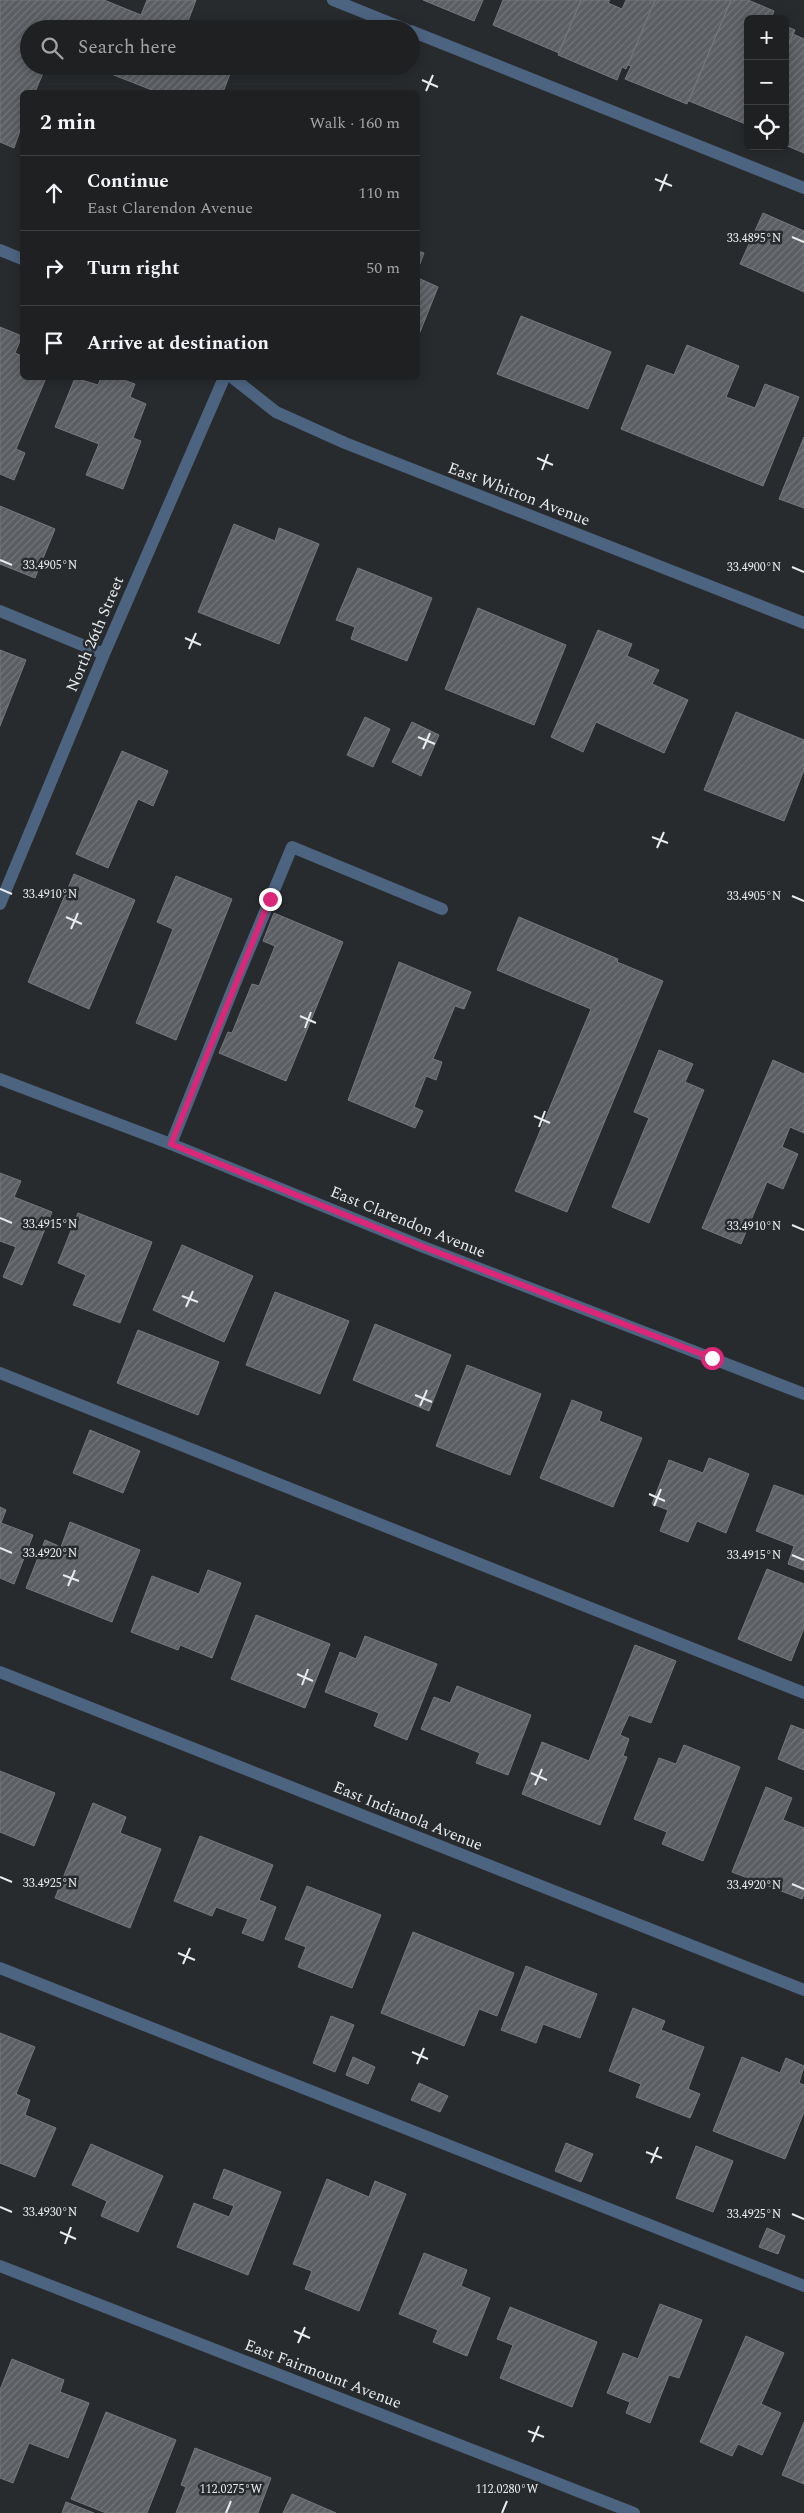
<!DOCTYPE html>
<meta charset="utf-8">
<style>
:root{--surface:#1e2022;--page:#26282a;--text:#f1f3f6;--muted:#a1a3a5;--line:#3c3e40}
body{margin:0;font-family:Spectral,serif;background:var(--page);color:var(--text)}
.controls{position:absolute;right:15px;top:15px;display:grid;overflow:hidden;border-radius:8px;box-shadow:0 2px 12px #0003}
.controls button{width:45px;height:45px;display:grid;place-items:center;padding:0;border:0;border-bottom:1px solid var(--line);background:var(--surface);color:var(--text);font:25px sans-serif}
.stop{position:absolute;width:15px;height:15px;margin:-11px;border:4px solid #db2777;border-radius:50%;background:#fff}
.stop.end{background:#db2777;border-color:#fff;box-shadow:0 1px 5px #0008}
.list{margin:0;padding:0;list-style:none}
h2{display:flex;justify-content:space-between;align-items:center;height:65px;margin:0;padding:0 20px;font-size:21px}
h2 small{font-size:16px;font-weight:400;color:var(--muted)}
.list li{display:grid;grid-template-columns:32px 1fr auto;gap:15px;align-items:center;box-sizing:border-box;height:75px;padding:0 20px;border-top:1px solid var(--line)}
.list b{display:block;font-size:19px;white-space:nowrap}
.list p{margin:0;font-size:16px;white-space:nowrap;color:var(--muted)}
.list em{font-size:16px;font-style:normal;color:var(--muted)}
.icon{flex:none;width:28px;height:28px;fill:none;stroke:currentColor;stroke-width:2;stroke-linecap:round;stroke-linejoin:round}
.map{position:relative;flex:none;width:804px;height:2513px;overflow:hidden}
.search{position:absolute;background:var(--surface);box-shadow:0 2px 12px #0003;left:20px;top:20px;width:400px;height:55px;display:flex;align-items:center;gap:12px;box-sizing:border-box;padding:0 18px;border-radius:28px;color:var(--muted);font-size:19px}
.panel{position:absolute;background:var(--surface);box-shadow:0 2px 12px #0003;left:20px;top:90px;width:400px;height:290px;border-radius:8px}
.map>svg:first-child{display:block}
.building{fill:url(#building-hatch);stroke:#75787c}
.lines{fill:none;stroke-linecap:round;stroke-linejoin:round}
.service{stroke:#4d6481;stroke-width:12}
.minor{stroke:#4d6481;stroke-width:12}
.route{stroke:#db2777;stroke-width:6}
.ticks{fill:none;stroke:#e8eaec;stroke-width:2}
.labels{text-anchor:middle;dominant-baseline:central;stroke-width:5;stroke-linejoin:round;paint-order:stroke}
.street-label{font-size:16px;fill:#e8eaec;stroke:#282b2e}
.ticks-label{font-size:12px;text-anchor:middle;fill:#e8eaec;stroke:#282b2e;stroke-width:5;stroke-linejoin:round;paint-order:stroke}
</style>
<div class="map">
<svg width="804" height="2513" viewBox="0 0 804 2513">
<defs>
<pattern id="building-hatch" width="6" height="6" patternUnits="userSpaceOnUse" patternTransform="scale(1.25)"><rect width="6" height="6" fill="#5b5e62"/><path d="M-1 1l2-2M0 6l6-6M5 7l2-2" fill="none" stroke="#737579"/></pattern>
</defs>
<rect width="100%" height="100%" fill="#282b2e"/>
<path class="building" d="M0 0H104L141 15 147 0H196L185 29H29V66H46L35 92H22V125L14 148 0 142Z
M423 0H483L474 21Z
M503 0H581L559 53 493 25Z
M581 0H610L608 3 622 9 626 0H655L626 69 622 67 617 80 558 55Z
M655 0H731L687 104 625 79 631 66 628 65Z
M731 0H748L774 11 771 19H748V125L689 101Z
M785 26 795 30 785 52Z
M793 34 804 39V153L785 145V52Z
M91 66H233L223 92H157Z
M763 213 804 231V292L740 264Z
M418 251 424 253 418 269Z
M418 278 438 287 418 337Z
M521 316 611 352 588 409 497 374Z
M0 327 22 336 15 353 22 356V378H46L16 449 25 453 14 480 0 474Z
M687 345 739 366 726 397 755 408 765 384 799 397 763 486 621 429 647 365 674 375Z
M75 378 98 385 101 378H118L135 384 130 397 146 404 133 438 141 441 123 489 86 475 99 444 55 427Z
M804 437V508L779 499Z
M0 506 55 529 35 578 0 564Z
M234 524 275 541 279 528 319 544 279 644 198 612Z
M358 568 432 598 407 661 351 639 355 627 336 620Z
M478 608 566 645 534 725 445 689Z
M598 630 632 644 627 656 659 670 652 684 688 700 664 753 596 722 583 752 551 737Z
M0 650 26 660 0 726Z
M736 712 804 740V770L784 821 704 790Z
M365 717 390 729 373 767 347 755Z
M412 722 439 735 421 776 392 762Z
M122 751 168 771 153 806 138 799 108 868 76 854Z
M74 874 135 900 89 1009 28 982Z
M176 876 232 899 176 1040 136 1023 173 929 157 922Z
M274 913 343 942 286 1081 219 1053 228 1032 232 1033 252 984 259 986 275 946 263 941Z
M519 917 618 959 617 962 663 981 567 1212 515 1191 591 1009 497 970Z
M399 962 471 992 464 1009 455 1006 433 1059 442 1062 436 1080 426 1076 414 1107 423 1111 415 1128 348 1100Z
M659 1050 693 1064 685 1082 704 1090 649 1223 612 1207 649 1118 634 1112Z
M773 1060 804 1074V1133L790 1127 782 1147 798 1154 783 1189 767 1182 741 1244 702 1228Z
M0 1173 21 1181 14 1197 52 1212 22 1285 3 1277 16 1247 0 1241Z
M78 1213 152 1242 120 1323 73 1305 86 1275 58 1263Z
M182 1245 253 1276 224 1342 153 1310Z
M275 1292 349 1321 320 1394 246 1365Z
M375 1324 451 1355 429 1411 353 1380Z
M138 1330 219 1362 198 1415 117 1383Z
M467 1365 541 1394 510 1475 436 1446Z
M572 1400 602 1412 599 1421 642 1438 613 1507 540 1478Z
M90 1430 140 1451 123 1493 73 1473Z
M709 1458 749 1474 726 1533 697 1521 688 1542 660 1531 668 1510 652 1504 669 1460 703 1473Z
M774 1485 804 1496V1570L788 1564 794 1546 756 1531Z
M0 1507 6 1510 1 1523 33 1535 14 1584 0 1578Z
M70 1522 140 1550 112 1622 26 1588 45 1540 61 1547Z
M767 1569 804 1584V1628L791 1661 738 1639Z
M208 1570 241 1583 212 1658 180 1645 178 1650 131 1632 152 1576 199 1594Z
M256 1615 330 1644 305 1708 231 1679Z
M365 1636 437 1664 407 1740 374 1726 379 1713 325 1692 340 1652 356 1659Z
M635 1645 676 1661 651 1723 629 1715 620 1735 629 1739 623 1756 627 1757 600 1825 522 1794 542 1742 589 1761Z
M457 1686 531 1715 508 1775 476 1763 480 1753 421 1729 434 1697 450 1703Z
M791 1725 804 1730V1770L778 1759Z
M684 1745 740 1767 703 1861 662 1844 667 1832 634 1819 659 1758 676 1764Z
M0 1771 55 1793 34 1846 0 1832Z
M766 1787 792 1798 783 1820 804 1828V1894L802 1899 732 1872Z
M93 1803 126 1817 120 1833 161 1849 130 1928 55 1898Z
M200 1836 273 1865 259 1900 276 1907 263 1941 242 1933 248 1919 216 1907 212 1916 174 1901Z
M307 1886 381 1915 352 1988 298 1967 306 1947 285 1939Z
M413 1932 514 1973 497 2016 479 2009 464 2046 381 2013Z
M526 1966 597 1994 580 2038 543 2024 536 2043 501 2030Z
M633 2008 665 2021 661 2030 704 2047 688 2089 700 2094 690 2118 636 2097 641 2084 609 2071Z
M331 2016 354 2025 335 2072 313 2063Z
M0 2033 35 2047 16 2094 30 2100 25 2115 56 2128 35 2177 0 2163Z
M353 2057 375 2067 368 2084 346 2075Z
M742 2057 780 2073 786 2058 804 2066 799 2083 804 2085V2112L785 2159 713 2131Z
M419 2083 448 2096 440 2112 411 2100Z
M566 2143 593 2154 581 2182 555 2171Z
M91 2144 163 2176 138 2232 101 2216 107 2201 72 2185Z
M696 2146 733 2161 713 2212 676 2198Z
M224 2169 281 2192 248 2275 177 2247 194 2203 229 2217 234 2206 213 2198Z
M327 2179 369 2197 375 2181 406 2194 359 2311 305 2289 312 2271 293 2264Z
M767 2228 785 2236 778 2254 759 2247Z
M424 2253 467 2270 461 2286 490 2298 467 2356 433 2342 438 2330 399 2314Z
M660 2304 702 2320 679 2378 669 2375 650 2423 626 2413 630 2402 607 2393 623 2353 638 2359Z
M510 2307 597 2342 572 2407 500 2378 513 2345 497 2339Z
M746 2336 784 2353 761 2404 781 2413 762 2455 738 2444 732 2456 700 2442Z
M12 2359 64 2380 60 2392 89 2403 68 2458 29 2443 13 2483 0 2478V2390Z
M106 2412 176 2440 147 2513H106L71 2499Z
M804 2422V2484L782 2475Z
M195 2448 271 2478 258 2513H176L186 2487 181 2485Z
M292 2494 336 2513H283Z
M66 2502 94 2513H62Z"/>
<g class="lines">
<path class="service" d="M333 0 405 29
M411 31 804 188
M171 1144 234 986 292 847 442 909
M0 1373 804 1693
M0 1968 804 2286"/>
<path class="minor" d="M0 250 22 259
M233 378 276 412 345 443 804 623
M0 611 104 654
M0 904 104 654 224 378
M0 1079 171 1144 421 1246 804 1394
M0 1672 804 1990
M0 2266 634 2513"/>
</g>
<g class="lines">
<path class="route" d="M270 899 171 1144 421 1246 712 1358"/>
</g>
<path class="ticks" d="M422 80 438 87M426 91 433 75M655 179 672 186M660 191 667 174M792 237 804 242M537 458 553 465M542 470 548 454M0 560 12 565M792 567 804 572M185 638 201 645M189 649 196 633M418 737 435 744M423 749 430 733M652 837 668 843M657 848 664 832M0 889 12 894M792 896 804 901M66 917 82 924M71 929 78 913M300 1016 316 1023M305 1028 311 1012M534 1116 550 1123M539 1127 545 1111M0 1218 12 1223M792 1225 804 1230M182 1296 198 1302M186 1307 193 1291M415 1395 432 1402M420 1406 427 1390M649 1494 665 1501M654 1506 661 1489M0 1548 12 1553M792 1555 804 1560M63 1575 79 1581M68 1586 75 1570M297 1674 313 1681M302 1685 308 1669M531 1773 547 1780M535 1785 542 1769M0 1877 12 1882M792 1884 804 1889M178 1953 195 1960M183 1964 190 1948M412 2052 428 2059M417 2064 424 2048M646 2152 662 2158M651 2163 658 2147M0 2207 12 2212M792 2214 804 2219M60 2232 76 2239M65 2244 71 2227M294 2331 310 2338M298 2343 305 2327M528 2431 544 2437M532 2442 539 2426M226 2513 231 2501M502 2513 507 2501"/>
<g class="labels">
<g class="street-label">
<text transform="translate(519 494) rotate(21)">East Whitton Avenue</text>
<text transform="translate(95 634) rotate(-67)">North 26th Street</text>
<text transform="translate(408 1222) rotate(22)">East Clarendon Avenue</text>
<text transform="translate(408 1816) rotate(22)">East Indianola Avenue</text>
<text transform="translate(323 2374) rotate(21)">East Fairmount Avenue</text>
</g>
</g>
<g class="ticks-label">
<text x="754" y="242">33.4895°N</text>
<text x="50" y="569">33.4905°N</text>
<text x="754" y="571">33.4900°N</text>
<text x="50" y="898">33.4910°N</text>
<text x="754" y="900">33.4905°N</text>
<text x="50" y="1228">33.4915°N</text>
<text x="754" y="1230">33.4910°N</text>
<text x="50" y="1557">33.4920°N</text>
<text x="754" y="1559">33.4915°N</text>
<text x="50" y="1887">33.4925°N</text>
<text x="754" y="1889">33.4920°N</text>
<text x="50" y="2216">33.4930°N</text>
<text x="754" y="2218">33.4925°N</text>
<text x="231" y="2493">112.0275°W</text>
<text x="507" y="2493">112.0280°W</text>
</g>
</svg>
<div class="controls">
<button>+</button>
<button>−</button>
<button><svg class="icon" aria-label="locate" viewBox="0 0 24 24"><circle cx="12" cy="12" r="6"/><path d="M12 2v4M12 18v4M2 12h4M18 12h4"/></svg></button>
</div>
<div class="stop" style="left:712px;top:1358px"></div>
<div class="stop end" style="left:270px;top:899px"></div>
<div class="search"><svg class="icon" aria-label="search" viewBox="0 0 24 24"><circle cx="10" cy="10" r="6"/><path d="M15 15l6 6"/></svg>Search here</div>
<section class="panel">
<h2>2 min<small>Walk · 160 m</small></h2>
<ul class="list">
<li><svg class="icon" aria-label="ahead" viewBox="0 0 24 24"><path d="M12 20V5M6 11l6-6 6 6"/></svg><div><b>Continue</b><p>East Clarendon Avenue</p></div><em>110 m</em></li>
<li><svg class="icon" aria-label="right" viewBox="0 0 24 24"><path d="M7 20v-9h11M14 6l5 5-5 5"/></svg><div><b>Turn right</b></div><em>50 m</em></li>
<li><svg class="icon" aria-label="arrive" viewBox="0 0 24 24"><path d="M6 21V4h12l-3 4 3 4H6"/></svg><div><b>Arrive at destination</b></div></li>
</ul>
</section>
</div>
